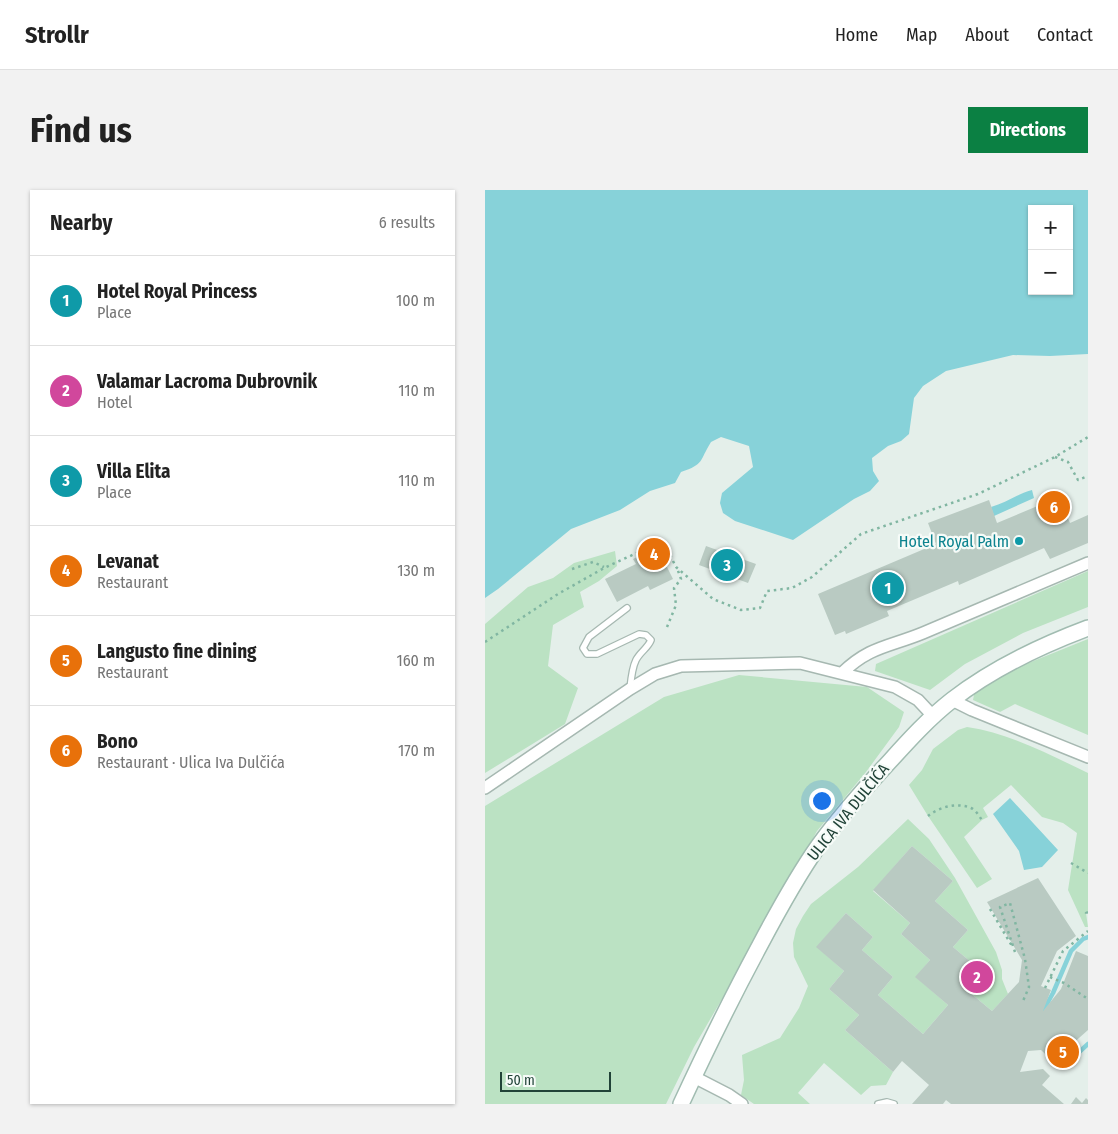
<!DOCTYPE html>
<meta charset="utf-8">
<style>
:root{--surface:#fff;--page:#f2f2f2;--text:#222;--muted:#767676;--line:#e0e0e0;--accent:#0b8043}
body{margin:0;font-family:"Fira Sans Condensed",sans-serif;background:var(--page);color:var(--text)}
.controls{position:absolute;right:15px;top:15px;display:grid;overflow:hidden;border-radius:0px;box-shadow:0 1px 4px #0004}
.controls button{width:45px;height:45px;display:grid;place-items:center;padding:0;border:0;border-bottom:1px solid var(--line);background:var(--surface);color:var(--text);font:25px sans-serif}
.scale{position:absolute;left:15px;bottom:12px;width:111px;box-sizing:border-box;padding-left:5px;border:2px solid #214338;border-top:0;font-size:14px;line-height:18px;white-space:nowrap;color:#214338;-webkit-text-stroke:4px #f6fbf8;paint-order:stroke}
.you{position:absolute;left:336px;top:610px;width:18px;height:18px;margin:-12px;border:4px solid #fff;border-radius:50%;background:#1a73e8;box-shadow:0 0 0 8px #1a73e833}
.badge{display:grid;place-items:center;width:32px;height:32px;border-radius:50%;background:var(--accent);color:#fff;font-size:16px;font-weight:700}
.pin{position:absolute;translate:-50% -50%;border:2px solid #fff;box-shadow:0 1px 5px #0006}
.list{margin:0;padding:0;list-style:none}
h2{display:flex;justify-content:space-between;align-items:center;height:65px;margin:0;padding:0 20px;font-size:21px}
h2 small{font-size:16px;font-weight:400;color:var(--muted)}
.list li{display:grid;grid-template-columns:32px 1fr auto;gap:15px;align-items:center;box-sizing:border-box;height:90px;padding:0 20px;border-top:1px solid var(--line)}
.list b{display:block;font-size:19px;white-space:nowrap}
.list p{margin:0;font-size:16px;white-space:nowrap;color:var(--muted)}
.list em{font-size:16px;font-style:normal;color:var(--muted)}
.map{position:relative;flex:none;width:603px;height:914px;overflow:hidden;border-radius:0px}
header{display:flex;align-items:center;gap:30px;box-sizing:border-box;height:70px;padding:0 25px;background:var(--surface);border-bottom:1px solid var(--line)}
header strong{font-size:24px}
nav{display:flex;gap:28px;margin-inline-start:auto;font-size:18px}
.intro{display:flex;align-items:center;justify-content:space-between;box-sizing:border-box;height:120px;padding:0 30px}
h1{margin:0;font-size:35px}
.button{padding:12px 22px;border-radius:0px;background:var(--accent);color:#fff;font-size:18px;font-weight:700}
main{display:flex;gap:30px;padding:0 30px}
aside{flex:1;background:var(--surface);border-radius:0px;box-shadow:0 1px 4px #0004}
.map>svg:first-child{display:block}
.green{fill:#bbe2c3}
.water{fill:#87d2d9;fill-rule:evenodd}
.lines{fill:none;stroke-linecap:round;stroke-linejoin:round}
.stream{stroke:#87d2d9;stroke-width:4.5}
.building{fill:#b9cac2}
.service-casing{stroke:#a6b8b1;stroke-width:8}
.minor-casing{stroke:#a6b8b1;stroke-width:14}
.secondary-casing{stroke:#a1bcb1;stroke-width:18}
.path{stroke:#81b6a2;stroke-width:2.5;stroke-dasharray:2.5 4;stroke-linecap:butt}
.service{stroke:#fff;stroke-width:5.5}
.minor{stroke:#fff;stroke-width:11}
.secondary{stroke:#fff;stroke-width:15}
.culture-dot{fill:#0f9aa8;stroke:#f6fbf8;stroke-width:2}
.labels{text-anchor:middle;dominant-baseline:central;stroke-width:4.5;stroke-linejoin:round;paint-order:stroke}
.culture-label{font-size:16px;fill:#0d838f;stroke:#f6fbf8;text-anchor:end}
.street-label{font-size:16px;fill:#214338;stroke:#f6fbf8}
</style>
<header>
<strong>Strollr</strong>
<nav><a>Home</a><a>Map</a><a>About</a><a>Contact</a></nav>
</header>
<div class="intro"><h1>Find us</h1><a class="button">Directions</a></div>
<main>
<aside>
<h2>Nearby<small>6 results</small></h2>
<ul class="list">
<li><span class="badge" style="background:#0f9aa8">1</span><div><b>Hotel Royal Princess</b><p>Place</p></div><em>100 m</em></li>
<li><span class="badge" style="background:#d1479c">2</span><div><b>Valamar Lacroma Dubrovnik</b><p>Hotel</p></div><em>110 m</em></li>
<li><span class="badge" style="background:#0f9aa8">3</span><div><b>Villa Elita</b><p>Place</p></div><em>110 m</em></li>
<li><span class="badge" style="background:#e8710a">4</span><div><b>Levanat</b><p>Restaurant</p></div><em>130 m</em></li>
<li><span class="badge" style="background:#e8710a">5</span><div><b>Langusto fine dining</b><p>Restaurant</p></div><em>160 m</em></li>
<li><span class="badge" style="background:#e8710a">6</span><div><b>Bono</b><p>Restaurant · Ulica Iva Dulčića</p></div><em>170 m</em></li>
</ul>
</aside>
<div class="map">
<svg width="603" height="914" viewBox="0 0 603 914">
<rect width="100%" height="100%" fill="#e4efea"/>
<path class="green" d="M130 361 132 376 114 391 95 402 99 417 68 435 63 476 93 498 80 534 0 583V434L43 397 68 388 89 373Z
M603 381V417L538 443 480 474 445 500 390 481 391 474Z
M603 449V545L530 514 515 522 488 510 490 500 531 478Z
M254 485 382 497 419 522 414 537 381 582 332 641 290 718 209 857 181 914H0V616L179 507Z
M482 537C525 543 565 565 603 583V722L601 723 603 737H600L583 700 592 643 578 633 557 627 526 595 498 618 503 627 497 630 479 647 507 689 492 698 443 626 424 595 437 580 448 559 473 540Z
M423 629 444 649 470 688 511 762 517 780V789L523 804 507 821 483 801 499 783 468 757 483 740 450 711 468 691 427 656 388 701 425 733 416 744 445 770 431 787 463 815 438 844 393 805 408 787 377 760 388 747 361 723 332 757 359 781 344 799 374 825 360 840 408 882 401 895 386 896 376 905 339 873 313 903 325 914H269L256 905 259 890 257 865 295 848 314 818 323 796 309 767 308 753 311 739 318 726 326 714 373 677Z"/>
<path class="water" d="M0 0H603V164L565 166 528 165 461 181 438 196 429 208 424 244 416 251 403 256 387 268 388 281 394 291 385 301 369 309 308 350 250 331 238 323 235 313 237 303 268 277 264 256 236 247 226 252C214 271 220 274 196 282L190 293 165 301 135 320 86 339 13 399 0 408ZM547 19H584V101H547Z
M547 300 549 308 509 326 506 317C521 313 532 304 547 300Z
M525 608 573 660 557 677 539 680 534 661 508 624Z"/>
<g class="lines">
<path class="stream" d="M558 821 568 803 586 761 598 749 603 747
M592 864 603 854"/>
</g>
<path class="building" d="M574 307 585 333 603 325V353L565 369 559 358 474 395 473 391 402 421 404 426 361 444 360 441 350 445 333 404 451 354 443 333 504 310 512 333Z
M221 356 271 374 263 393 214 375Z
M172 357 188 389 165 400 163 396 132 412 120 389 151 374 148 369Z
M427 656 468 691 450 711 483 740 468 757 499 783 483 801 507 821 534 792 537 770 502 712 553 688 591 746 572 761 556 796 566 800 558 821 576 799 591 761 603 766V840L585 856 592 864 577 880 556 860 543 861 535 882 558 879 565 886 557 895 579 914H466L461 910 458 914H427L444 895 417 871 408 882 360 840 374 825 344 799 359 781 331 757 361 723 388 747 377 760 408 787 393 805 438 844 463 815 430 787 445 770 416 744 425 733 388 700Z
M591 907 597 913 601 908 603 910V914H586Z"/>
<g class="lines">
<g class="service-casing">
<path id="service" d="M142 418 104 447 98 458 102 464H112L154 444 161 445 166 450C163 458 155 462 151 470 147 478 146 489 145 499
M393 914 402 912 409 914"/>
</g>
<g class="minor-casing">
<path id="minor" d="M357 483C385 456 404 457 438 443 493 420 548 396 603 373
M467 510 487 520 603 567
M0 598 145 499 170 484 196 476 315 473 410 497 433 510 448 526
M209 887 244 905 257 914"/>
</g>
<g class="secondary-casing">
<path id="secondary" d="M196 914C221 860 247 807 275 755 293 721 312 686 334 655 356 625 380 598 405 571 424 550 444 528 467 510 507 479 555 456 603 438"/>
</g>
<path class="path" d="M570 267 583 272 593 290 603 286
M87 379 108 372 119 377
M182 437 191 415 189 398 196 389 192 378
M0 452 73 404 119 378 178 351 191 377 228 409 256 420 275 418 282 401 307 398 327 387 376 344 493 304 570 267 603 247
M443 626C454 617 472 612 486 618 491 620 494 626 497 630
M586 673 603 683
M505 719 527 756
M603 722 601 723 603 726
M530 762 515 717 525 713 540 769 544 797 538 811
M565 787 579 793 603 809
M560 798 578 761 603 741"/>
<use href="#service" class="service"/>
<use href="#minor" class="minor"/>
<use href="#secondary" class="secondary"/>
</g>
<circle class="culture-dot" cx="534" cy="351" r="5"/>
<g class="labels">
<g class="culture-label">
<text x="524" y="351">Hotel Royal Palm</text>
</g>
<g class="street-label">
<text transform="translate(363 622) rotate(-51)">ULICA IVA DULČIĆA</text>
</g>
</g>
</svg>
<div class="controls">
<button>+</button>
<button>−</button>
</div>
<div class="scale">50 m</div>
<div class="you"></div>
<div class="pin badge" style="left:403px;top:398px;background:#0f9aa8">1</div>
<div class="pin badge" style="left:492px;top:787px;background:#d1479c">2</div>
<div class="pin badge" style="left:242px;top:375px;background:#0f9aa8">3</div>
<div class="pin badge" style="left:169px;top:364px;background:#e8710a">4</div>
<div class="pin badge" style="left:578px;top:862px;background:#e8710a">5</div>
<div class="pin badge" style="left:569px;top:317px;background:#e8710a">6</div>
</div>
</main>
